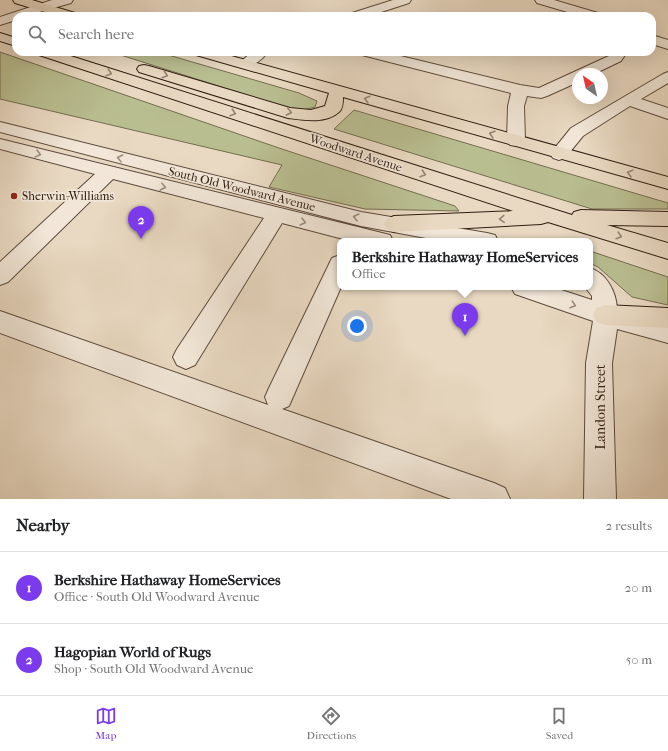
<!DOCTYPE html>
<meta charset="utf-8">
<style>
:root{--surface:#fff;--page:#f2f2f2;--text:#202124;--muted:#757577;--line:#e0e0e0;--accent:#7c3aed}
body{margin:0;font-family:"IM FELL French Canon",serif;background:var(--page);color:var(--text)}
.compass{position:absolute;left:572px;top:68px;width:36px;height:36px;border-radius:50%;background:var(--surface);box-shadow:0 4px 16px #0002;rotate:326deg}
.you{position:absolute;left:357px;top:326px;width:14px;height:14px;margin:-10px;border:3px solid #fff;border-radius:50%;background:#1a73e8;box-shadow:0 0 0 6px #1a73e833}
.badge{display:grid;place-items:center;width:26px;height:26px;border-radius:50%;background:var(--accent);color:#fff;font-size:13px;font-weight:700}
.pin{position:absolute;translate:-50% -33px;filter:drop-shadow(0 1px 2px #0008)}
.pin::after{content:'';position:absolute;top:21px;width:14px;height:12px;background:inherit;clip-path:polygon(0 0,100% 0,50% 100%)}
.popup{position:absolute;left:337px;top:238px;width:256px;height:52px;box-sizing:border-box;display:grid;place-content:center;border-radius:8px;background:var(--surface);filter:drop-shadow(0 1px 3px #0005);font-size:13px;white-space:nowrap;color:var(--muted)}
.popup b{font-size:15px;color:var(--text)}
.popup::after{content:'';position:absolute;left:50%;top:100%;margin-left:-8px;border:8px solid transparent;border-top-color:var(--surface)}
.list{margin:0;padding:0;list-style:none}
h2{display:flex;justify-content:space-between;align-items:center;height:52px;margin:0;padding:0 16px;font-size:17px}
h2 small{font-size:13px;font-weight:400;color:var(--muted)}
.list li{display:grid;grid-template-columns:26px 1fr auto;gap:12px;align-items:center;box-sizing:border-box;height:72px;padding:0 16px;border-top:1px solid var(--line)}
.list b{display:block;font-size:15px;white-space:nowrap}
.list p{margin:0;font-size:13px;white-space:nowrap;color:var(--muted)}
.list em{font-size:13px;font-style:normal;color:var(--muted)}
.icon{flex:none;width:22px;height:22px;fill:none;stroke:currentColor;stroke-width:2;stroke-linecap:round;stroke-linejoin:round}
.map{position:relative;flex:none;width:668px;height:499px;overflow:hidden}
.search{position:absolute;background:var(--surface);box-shadow:0 4px 16px #0002;left:12px;right:12px;top:12px;height:44px;display:flex;align-items:center;gap:10px;box-sizing:border-box;padding:0 14px;border-radius:12px;color:var(--muted);font-size:15px}
.sheet{height:196px;background:var(--surface)}
nav{display:flex;justify-content:space-around;align-items:center;box-sizing:border-box;height:56px;border-top:1px solid var(--line);background:var(--surface);font-size:11px;color:var(--muted)}
nav a{display:grid;justify-items:center;gap:2px}
nav .on{color:var(--accent)}
.map>svg:first-child{display:block}
.green{fill:#b9be91;stroke:#746d50}
.lines{fill:none;stroke-linecap:round;stroke-linejoin:round}
.minor-casing{stroke:#5e4b3c;stroke-width:2}
.major-casing{stroke:#2f1c10;stroke-width:2}
.minor{fill:#f1e6d7;fill-rule:evenodd}
.major{fill:#e9d9c2;fill-rule:evenodd}
.oneway{stroke:#958472}
.oneway2{stroke:#9a8b7d}
.poi-dot{fill:#8f2418;stroke:#f1e6d7;stroke-width:1.5}
.labels{text-anchor:middle;dominant-baseline:central;stroke-width:3.5;stroke-linejoin:round;paint-order:stroke}
.street-label{font-size:12px;fill:#2f1c10;stroke:#f1e6d7}
.poi-label{font-size:12px;fill:#2f1c10;stroke:#f1e6d7;text-anchor:start}
.near-street-label{font-size:14px;fill:#2f1c10;stroke:#f1e6d7}
</style>
<div class="map">
<svg width="668" height="499" viewBox="0 0 668 499">
<rect width="100%" height="100%" fill="#e9d9c2"/>
<filter id="stains"><feTurbulence type="fractalNoise" baseFrequency=".005" numOctaves="4"/><feColorMatrix values="0 0 0 0 .2 0 0 0 0 .09 0 0 0 0 .02 0 0 0 .5 -.17"/></filter>
<radialGradient id="worn" r=".72"><stop offset=".6" stop-color="#630" stop-opacity="0"/><stop offset="1" stop-color="#630" stop-opacity=".3"/></radialGradient>
<path class="green" d="M0 52 279 148 455 206 459 211 365 209 269 187 282 165 0 99Z
M111 52H158L299 93 317 101 315 107 303 110 285 107Z
M354 110 668 203V209H592L334 129Z
M590 251 668 277V305L632 297 598 267 590 263Z"/>
<g class="lines">
<g class="minor-casing">
<path id="minor" d="M52 0H73L71 3 26 16H16V20L0 25V17Z
M393 0H411L409 3 369 16H350L352 13Z
M535 0H554L598 13 600 16H581L537 3Z
M652 35 668 40V49L652 44Z
M252 52H268C262 60 250 70 240 67L238 64Z
M360 52H384L520 85 539 88 611 55 613 52H627L621 61 594 74H578V82L547 96 541 98 527 96 524 106 525 141 522 145 516 146 510 145 507 141 508 106 511 93 362 55Z
M668 72V83L641 99 668 108V119L630 106 583 136 565 158 559 160 553 158 550 154 571 128 663 74Z
M0 122 361 212 487 233 495 235 498 241H442L361 226 0 132Z
M0 139 382 233 390 235 393 241H351L282 223 195 365 186 369 177 365 173 357 177 349 264 218 113 179 8 282 0 285V262L95 174 0 149Z
M340 255V287H341L289 406 282 409 494 483 505 488 510 499H451L0 333V311L268 405 265 397 269 388 332 258Z
M590 268C606 273 616 291 617 308L668 321V343L617 329 612 363 616 499H584L586 363 593 321 515 294 511 287H552L592 300V296L585 287H590Z"/>
</g>
<g class="major-casing">
<path id="major" d="M13 0H32L75 13 77 16H58L15 3Z
M0 33 16 38V46L0 41Z
M37 52H58L572 215 574 212 581 210 668 212V226L607 225 668 243V259L548 222 541 224 394 232 387 229 384 224 387 219 394 216 513 211 39 55Z
M194 52H217L668 177V189L343 97C343 102 343 109 339 112 326 124 303 120 288 118L139 72 137 69 139 66 144 65 149 66 290 108 311 110 325 106 329 93 196 55Z
M605 305 668 308V328L605 325 596 322 593 315 596 308Z"/>
</g>
<use href="#minor" class="minor"/>
<use href="#major" class="major"/>
</g>
<defs><path id="oneway-chevron" d="M-2-3.5L2.5 0L-2 3.5" fill="none" stroke-width="1.6" stroke-linecap="round" stroke-linejoin="round"/></defs>
<g class="oneway">
<use href="#oneway-chevron" transform="translate(109 73) rotate(18)"/>
<use href="#oneway-chevron" transform="translate(165 75) rotate(17)"/>
<use href="#oneway-chevron" transform="translate(367 99) rotate(-164)"/>
<use href="#oneway-chevron" transform="translate(289 112) rotate(11)"/>
<use href="#oneway-chevron" transform="translate(233 113) rotate(18)"/>
<use href="#oneway-chevron" transform="translate(492 134) rotate(-164)"/>
<use href="#oneway-chevron" transform="translate(630 173) rotate(-165)"/>
<use href="#oneway-chevron" transform="translate(423 174) rotate(18)"/>
<use href="#oneway-chevron" transform="translate(502 219) rotate(177)"/>
<use href="#oneway-chevron" transform="translate(619 236) rotate(17)"/>
</g>
<g class="oneway2">
<use href="#oneway-chevron" transform="translate(38 154) rotate(15)"/>
<use href="#oneway-chevron" transform="translate(120 158) rotate(-166)"/>
<use href="#oneway-chevron" transform="translate(163 187) rotate(14)"/>
<use href="#oneway-chevron" transform="translate(356 217) rotate(-166)"/>
<use href="#oneway-chevron" transform="translate(303 222) rotate(14)"/>
<use href="#oneway-chevron" transform="translate(573 305) rotate(18)"/>
</g>
<circle class="poi-dot" cx="14" cy="196" r="4"/>
<g class="labels">
<g class="street-label">
<text transform="translate(356 153) rotate(18)">Woodward Avenue</text>
<text transform="translate(242 189) rotate(14)">South Old Woodward Avenue</text>
</g>
<g class="poi-label">
<text x="22" y="196">Sherwin-Williams</text>
</g>
<g class="near-street-label">
<text transform="translate(600 407) rotate(-90)">Landon Street</text>
</g>
</g>
<rect width="100%" height="100%" filter="url(#stains)"/>
<rect width="100%" height="100%" fill="url(#worn)"/>
</svg>
<svg class="compass" viewBox="-18 -18 36 36"><path d="M0-13l5 13h-10z" fill="#e53935"/><path d="M0 13l5-13h-10z" fill="#757577"/></svg>
<div class="you"></div>
<div class="pin badge" style="left:465px;top:336px">1</div>
<div class="popup"><b>Berkshire Hathaway HomeServices</b>Office</div>
<div class="pin badge" style="left:141px;top:239px">2</div>
<div class="search"><svg class="icon" aria-label="search" viewBox="0 0 24 24"><circle cx="10" cy="10" r="6"/><path d="M15 15l6 6"/></svg>Search here</div>
</div>
<section class="sheet">
<h2>Nearby<small>2 results</small></h2>
<ul class="list">
<li><span class="badge">1</span><div><b>Berkshire Hathaway HomeServices</b><p>Office · South Old Woodward Avenue</p></div><em>20 m</em></li>
<li><span class="badge">2</span><div><b>Hagopian World of Rugs</b><p>Shop · South Old Woodward Avenue</p></div><em>50 m</em></li>
</ul>
</section>
<nav>
<a class="on"><svg class="icon" aria-label="map" viewBox="0 0 24 24"><path d="M3 6l6-2 6 2 6-2v14l-6 2-6-2-6 2zM9 4v14M15 6v14"/></svg>Map</a>
<a><svg class="icon" aria-label="directions" viewBox="0 0 24 24"><path d="M12 3l9 9-9 9-9-9zM9 14v-3h6M13 9l2 2-2 2"/></svg>Directions</a>
<a><svg class="icon" aria-label="saved" viewBox="0 0 24 24"><path d="M7 4h10v16l-5-4-5 4z"/></svg>Saved</a>
</nav>
